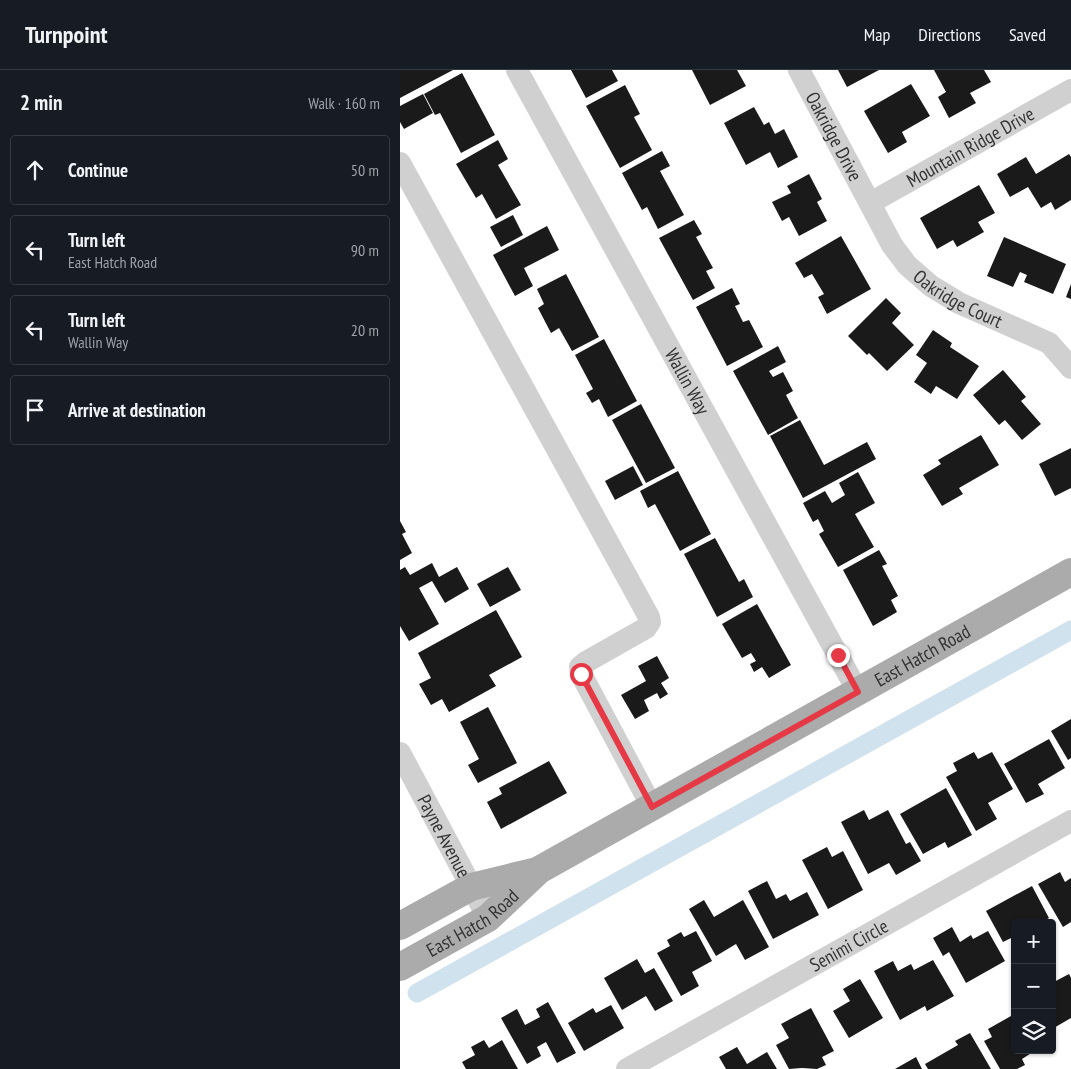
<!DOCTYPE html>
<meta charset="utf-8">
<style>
:root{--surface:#171b24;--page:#242831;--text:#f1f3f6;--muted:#9ea1a6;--line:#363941}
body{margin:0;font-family:"PT Sans Narrow",sans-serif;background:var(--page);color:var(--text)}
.controls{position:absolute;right:15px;bottom:15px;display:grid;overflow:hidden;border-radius:5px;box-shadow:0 1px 4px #0004}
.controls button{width:45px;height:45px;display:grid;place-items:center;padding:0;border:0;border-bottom:1px solid var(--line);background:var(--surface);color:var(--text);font:25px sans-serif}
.stop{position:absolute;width:15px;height:15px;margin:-11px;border:4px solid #e63946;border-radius:50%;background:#fff}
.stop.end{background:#e63946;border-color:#fff;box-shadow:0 1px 5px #0008}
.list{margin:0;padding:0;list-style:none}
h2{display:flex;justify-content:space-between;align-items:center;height:65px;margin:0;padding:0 20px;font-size:21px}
h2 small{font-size:16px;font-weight:400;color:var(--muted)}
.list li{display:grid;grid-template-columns:32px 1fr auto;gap:15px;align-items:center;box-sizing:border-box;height:70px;margin:0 10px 10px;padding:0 10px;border:1px solid var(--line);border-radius:5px}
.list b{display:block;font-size:19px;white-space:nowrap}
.list p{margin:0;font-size:16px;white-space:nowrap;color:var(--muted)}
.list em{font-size:16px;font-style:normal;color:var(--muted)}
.icon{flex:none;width:28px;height:28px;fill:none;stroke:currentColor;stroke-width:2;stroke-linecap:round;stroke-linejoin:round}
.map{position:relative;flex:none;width:671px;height:999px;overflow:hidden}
header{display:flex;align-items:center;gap:30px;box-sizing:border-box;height:70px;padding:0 25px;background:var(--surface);border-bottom:1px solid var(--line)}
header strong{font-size:24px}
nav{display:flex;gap:28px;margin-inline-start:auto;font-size:18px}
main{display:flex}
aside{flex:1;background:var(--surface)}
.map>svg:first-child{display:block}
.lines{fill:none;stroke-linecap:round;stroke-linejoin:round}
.canal{stroke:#cfe2ee;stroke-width:19}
.building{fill:#1a1a1a}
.minor{stroke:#d0d0d0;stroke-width:22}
.major{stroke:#ababab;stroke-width:28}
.route{stroke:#e63946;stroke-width:6}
.labels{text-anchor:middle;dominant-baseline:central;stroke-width:5;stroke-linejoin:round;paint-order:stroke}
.street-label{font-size:19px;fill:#333;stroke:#fff}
</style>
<header>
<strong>Turnpoint</strong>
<nav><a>Map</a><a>Directions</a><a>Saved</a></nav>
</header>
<main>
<aside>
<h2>2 min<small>Walk · 160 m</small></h2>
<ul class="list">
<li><svg class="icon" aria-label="ahead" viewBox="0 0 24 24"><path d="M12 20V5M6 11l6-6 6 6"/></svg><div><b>Continue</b></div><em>50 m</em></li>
<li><svg class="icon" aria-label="left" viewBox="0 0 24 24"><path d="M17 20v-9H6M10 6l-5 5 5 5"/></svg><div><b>Turn left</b><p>East Hatch Road</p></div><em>90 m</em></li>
<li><svg class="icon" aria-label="left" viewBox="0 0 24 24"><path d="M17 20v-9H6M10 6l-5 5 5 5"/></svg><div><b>Turn left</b><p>Wallin Way</p></div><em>20 m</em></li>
<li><svg class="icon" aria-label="arrive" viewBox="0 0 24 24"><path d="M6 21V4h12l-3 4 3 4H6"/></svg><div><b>Arrive at destination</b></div></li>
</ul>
</aside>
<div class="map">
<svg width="671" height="999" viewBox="0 0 671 999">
<rect width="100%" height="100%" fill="#fff"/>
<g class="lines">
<path class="canal" d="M17 923 671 560"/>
</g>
<path class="building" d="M0 0H53L0 28Z
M171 0H212L218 11 186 28Z
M292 0H337L346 16 310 35Z
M438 0H479L447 17Z
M534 0H584L591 12 570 23 576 33 549 48 538 27 546 22Z
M62 3 95 65 61 83 40 43 35 45 24 24Z
M511 14 530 46 502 62 507 72 488 83 464 41Z
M225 15 240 44 234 47 252 80 220 98 186 36Z
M23 24 33 43 4 59 0 52V36Z
M354 37 364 55 369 52 375 64 384 59 398 87 378 98 370 82 346 95 324 53Z
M98 70 108 89 98 95 121 135 96 149 82 124 76 128 56 94Z
M262 81 270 96 260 101 284 145 258 159 247 137 242 140 222 103Z
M669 84 671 87V130L655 140 651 132 641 138 628 117 610 127 597 104 626 87 636 104Z
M409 104 422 129 417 132 427 151 399 166 389 147 382 151 372 132 391 123 387 116Z
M579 115 595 143 578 152 584 162 557 177 553 170 537 179 520 148Z
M113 145 123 165 101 177 90 157Z
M294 150 302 164 296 167 313 198 306 201 315 218 293 230 259 168Z
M147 156 159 180 124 198 133 216 115 226 93 185Z
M441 166 471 219 427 244 418 227 424 224 412 204 404 208 395 193Z
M604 167 666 194 653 224 624 212 627 205 620 202 613 217 587 206Z
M166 204 199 267 172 281 159 258 151 263 138 238 144 234 137 219Z
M671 214V229L666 227Z
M332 218 340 234 335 236 343 252 349 250 363 277 327 296 296 237Z
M486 228 501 243 492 253 514 275 487 301 469 283 467 285 448 266Z
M533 260 552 273 550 277 579 296 557 329 536 316 531 324 514 312 527 293 516 285Z
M204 269 237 331 208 347 199 329 192 333 186 323 193 319 175 285Z
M378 276 386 292 369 301 373 307 383 302 393 321 386 325 398 348 368 365 333 301Z
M603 300 626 327 621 331 641 354 622 370 605 350 599 355 573 325Z
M241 334 275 398 246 413 212 350Z
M400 350 424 395 467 372 476 389 403 428 370 366Z
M581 365 599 395 559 418 563 424 542 436 523 405 541 394 538 390Z
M671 378V418L655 426 639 394Z
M233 396 243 415 215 430 205 411Z
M278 401 311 464 280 481 255 434 248 438 240 421Z
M458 402 475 433 455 444 474 477 438 497 419 464 424 461 418 449 413 452 403 433 425 421 432 433 445 425 439 413Z
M0 451 6 462 2 464 12 483 0 490Z
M315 468 339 512 344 509 353 527 317 547 284 484Z
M479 480 487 494 482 496 498 526 491 530 497 542 473 556 443 500Z
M32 493 39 507 57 497 69 519 45 533 32 511 19 518 39 554 9 571 0 556V500L5 497 10 505Z
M108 497 121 520 90 537 77 514Z
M357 534 391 595 369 608 362 597 354 602 350 594 356 591 351 583 342 588 322 554Z
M96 540 122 587 89 605 96 616 49 642 42 629 31 635 19 614 31 608 18 583Z
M257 586 269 608 261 613 268 624 260 629 257 623 244 630 249 641 235 649 221 625 246 611 238 596Z
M88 637 117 693 78 713 68 695 79 689 60 652Z
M671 649V688L668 690 651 661Z
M649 669 665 698 638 714 644 724 626 733 604 694Z
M574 682 578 689 592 682 613 719 588 733 597 749 576 761 546 707 557 701 553 693Z
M149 691 167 723 101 759 87 732 102 724 99 718Z
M546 718 572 765 548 778 545 772 523 784 500 744Z
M464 740 469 750 488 740 506 774 510 772 521 791 496 805 489 793 468 804 441 752Z
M427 777 432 787 443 781 463 820 428 839 402 790Z
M660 802 665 812 671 808V852L663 857 638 814Z
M367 811 376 829 386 824 390 831 407 822 419 845 373 869 348 821Z
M632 816 649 848 640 853H615V866L603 872 586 841Z
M304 830 314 847 343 830 369 877 345 890 336 874 316 886 289 839Z
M552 857 560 872 571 865 573 869 588 861 605 891 566 913 549 882 543 886 533 868Z
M296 861 312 891 292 902 299 916 281 926 257 883 270 876 267 870 281 862 284 867Z
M237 889 245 903 254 898 273 931 255 941 246 926 222 940 204 908Z
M533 890 554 926 527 941 525 936 500 950 474 901 493 891 498 901 511 894 514 900Z
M669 904 671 908V948L652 959V913Z
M460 909 483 948 449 968 433 941 450 931 443 919Z
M148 932 176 983 157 993 146 972 137 977 141 986 127 994 101 948 117 939 125 955 140 947 136 939Z
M211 935 224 958 184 981 168 953 193 938 196 943Z
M411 938 434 981 422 987 426 995 417 999 402 998 389 999 376 975 389 968 381 954Z
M611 946 615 952V980H636L622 989 625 995 617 999H600L584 971 592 967 588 959Z
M570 963 591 999H528L525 994 558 975 555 971Z
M84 970 89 978 102 970 118 999H66L62 992 75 985 71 977Z
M337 977 347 994 367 982 377 999H326L319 987Z
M516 987 522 999H495Z"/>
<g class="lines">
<g class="minor">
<path id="s1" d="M117 0 458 622"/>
<path id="s2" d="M399 0 492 175 507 195 531 216 559 233 649 273 671 298"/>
<path d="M0 93 249 547 250 552 246 558 186 592 180 597 181 604 252 737"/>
<path id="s3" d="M470 133 671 20"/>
<path id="s4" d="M0 683 88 848"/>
<path id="s5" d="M227 999 671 751"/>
</g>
<g class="major">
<path d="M0 856 71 817 137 801"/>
<path id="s6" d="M0 897 88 848 139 800 671 502"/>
</g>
</g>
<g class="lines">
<path class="route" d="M181 604 252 737 458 622 438 585"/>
</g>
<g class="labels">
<g class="street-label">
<text stroke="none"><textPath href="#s2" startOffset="75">Oakridge Drive</textPath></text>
<text stroke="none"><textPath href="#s3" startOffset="115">Mountain Ridge Drive</textPath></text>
<text stroke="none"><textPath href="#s2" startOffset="285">Oakridge Court</textPath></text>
<text stroke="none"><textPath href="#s1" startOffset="355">Wallin Way</textPath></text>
<text stroke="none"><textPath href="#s6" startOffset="610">East Hatch Road</textPath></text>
<text stroke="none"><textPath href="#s4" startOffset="94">Payne Avenue</textPath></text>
<text stroke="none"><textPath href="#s6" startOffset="85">East Hatch Road</textPath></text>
<text stroke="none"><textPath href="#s5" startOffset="254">Senimi Circle</textPath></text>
</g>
</g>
</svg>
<div class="controls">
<button>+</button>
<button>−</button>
<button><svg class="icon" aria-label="layers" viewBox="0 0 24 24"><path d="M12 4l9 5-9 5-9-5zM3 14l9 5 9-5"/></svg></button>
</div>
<div class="stop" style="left:181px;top:604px"></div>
<div class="stop end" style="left:438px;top:585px"></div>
</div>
</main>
